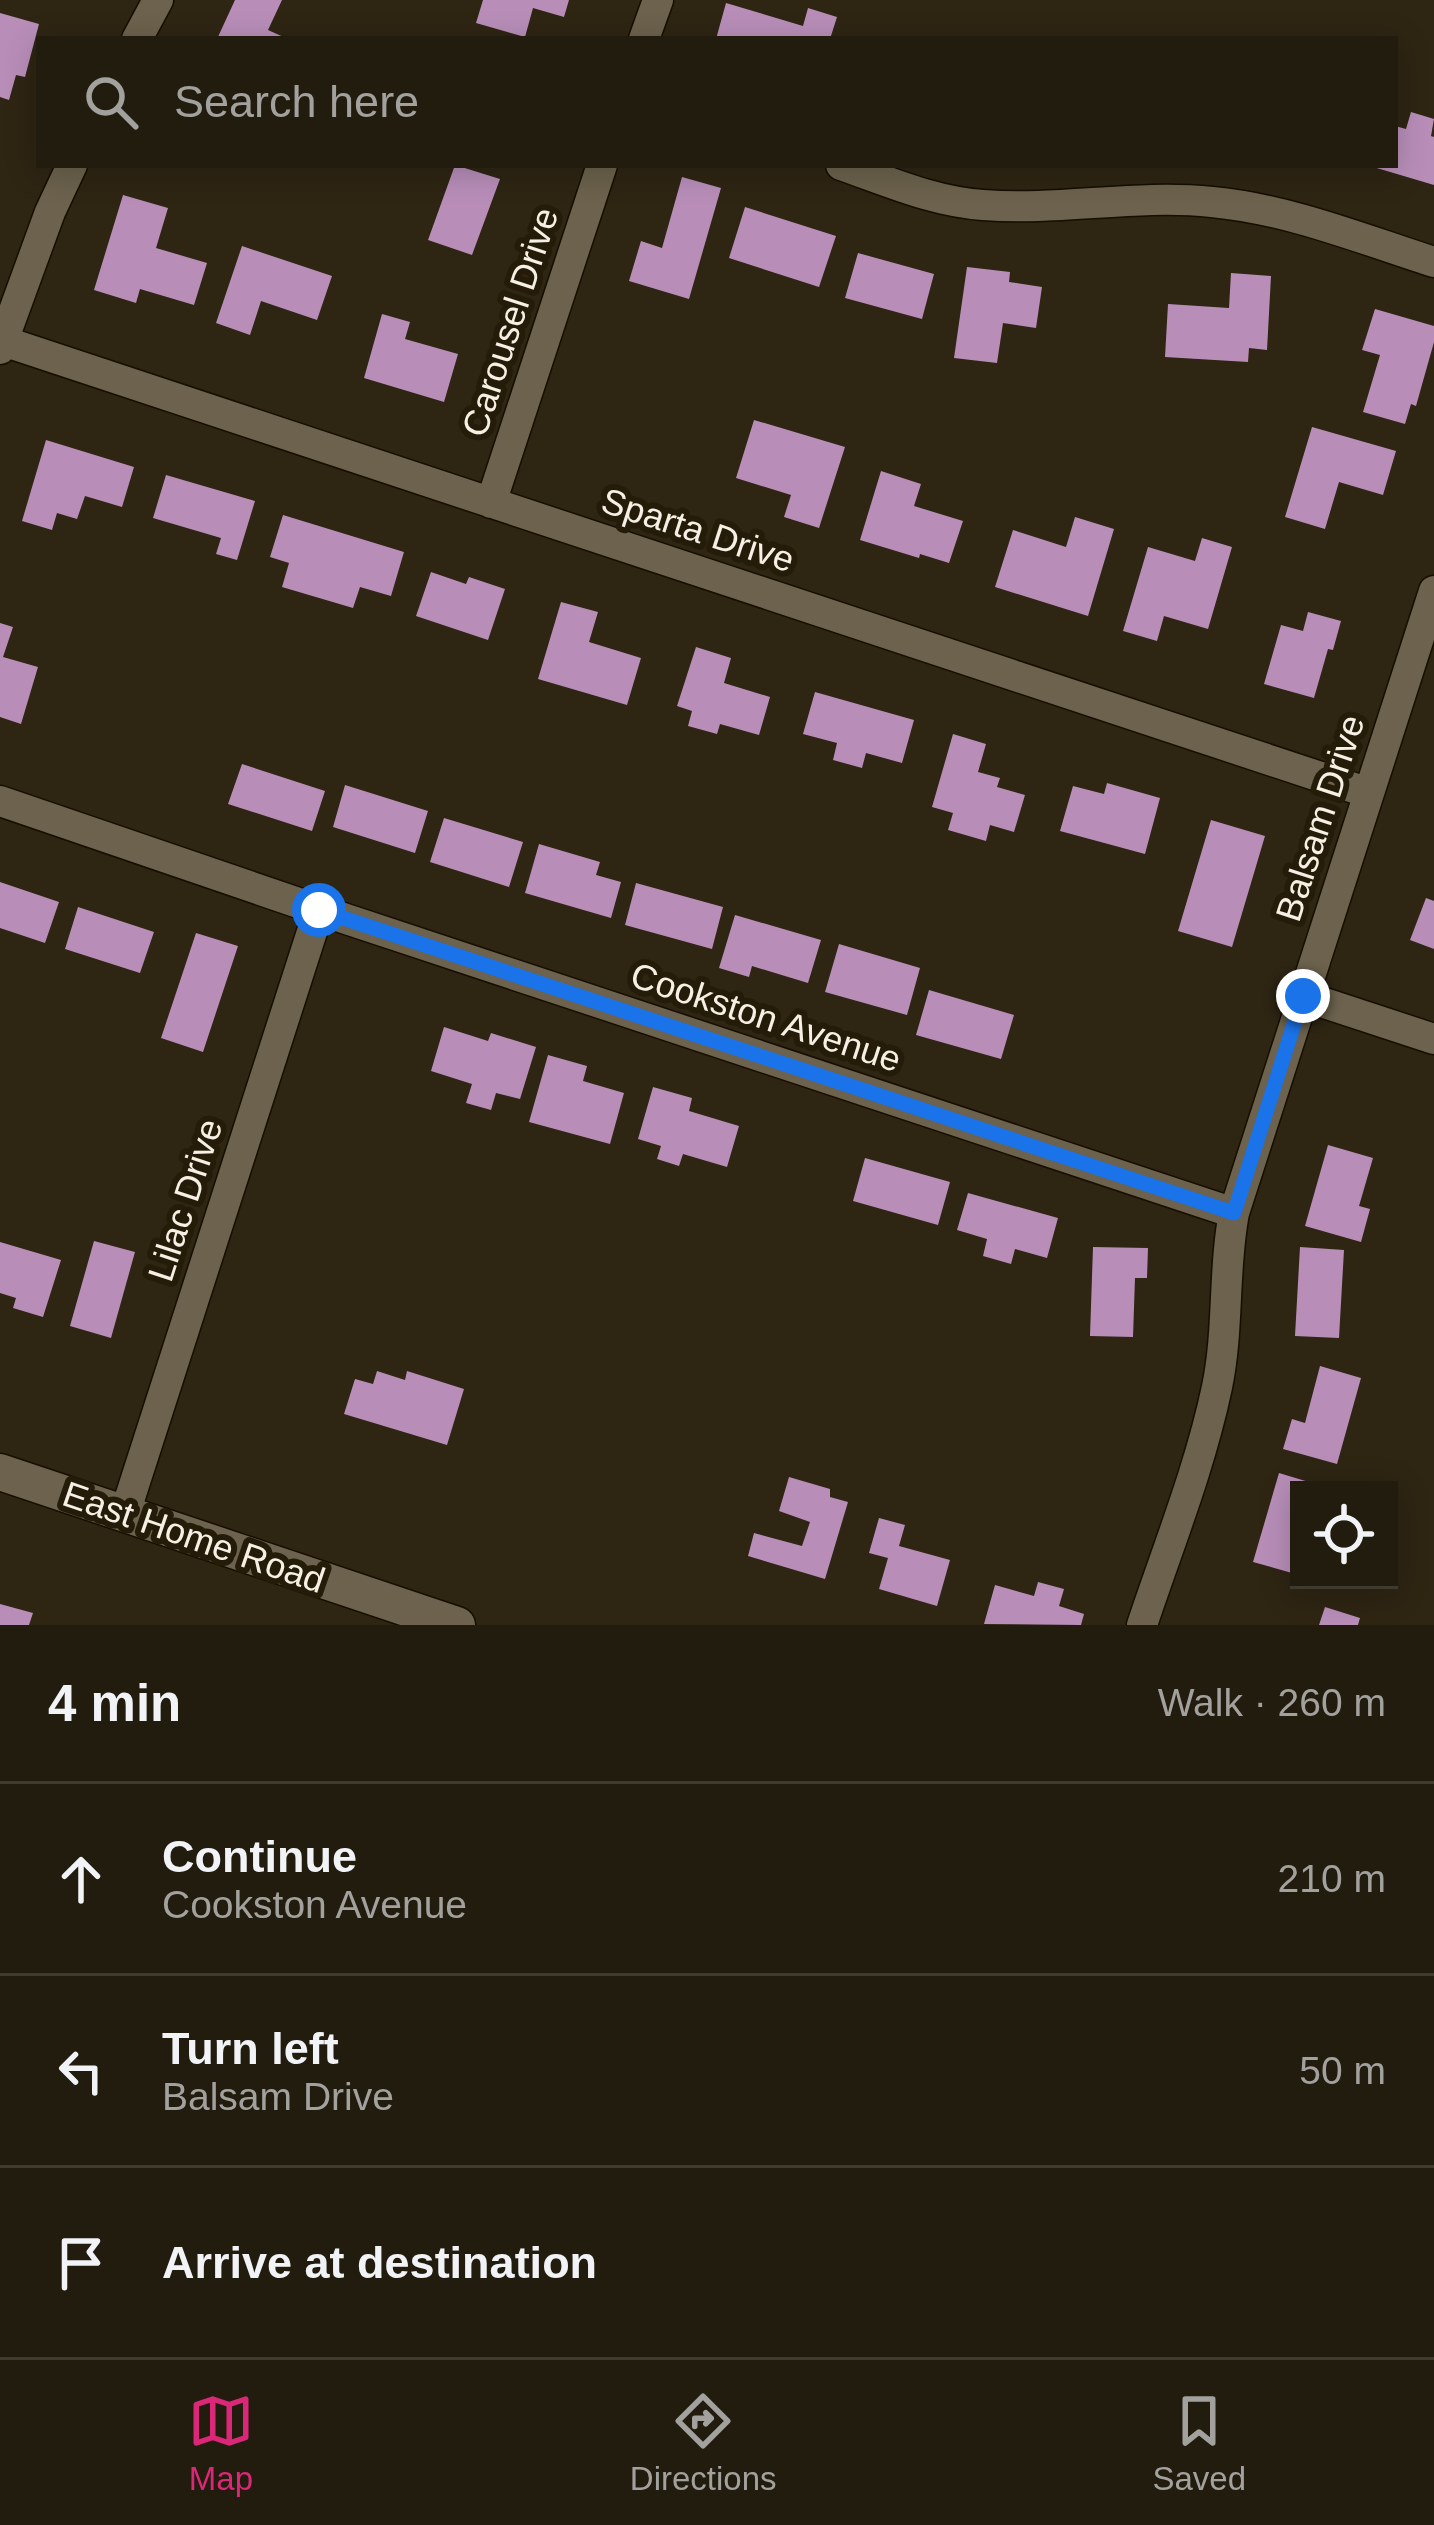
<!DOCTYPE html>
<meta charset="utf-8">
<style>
:root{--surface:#221c0e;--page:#2a2517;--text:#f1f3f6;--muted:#a2a19e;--line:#3f3a2e;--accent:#db2777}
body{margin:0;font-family:Helvetica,sans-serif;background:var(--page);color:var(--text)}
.controls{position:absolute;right:36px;bottom:36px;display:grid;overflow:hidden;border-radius:0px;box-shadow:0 6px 30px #0003}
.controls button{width:108px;height:108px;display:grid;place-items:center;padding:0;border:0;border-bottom:3px solid var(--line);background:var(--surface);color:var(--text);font:60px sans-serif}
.stop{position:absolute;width:36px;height:36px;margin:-27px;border:9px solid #1a73e8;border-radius:50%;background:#fff}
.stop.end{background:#1a73e8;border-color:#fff;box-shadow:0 3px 12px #0008}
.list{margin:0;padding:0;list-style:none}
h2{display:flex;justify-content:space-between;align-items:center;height:156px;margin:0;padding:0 48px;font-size:51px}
h2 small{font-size:39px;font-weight:400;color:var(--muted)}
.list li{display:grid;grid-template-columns:78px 1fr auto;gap:36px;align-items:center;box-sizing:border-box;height:192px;padding:0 48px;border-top:3px solid var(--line)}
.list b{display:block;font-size:45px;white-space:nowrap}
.list p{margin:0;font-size:39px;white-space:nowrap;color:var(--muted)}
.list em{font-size:39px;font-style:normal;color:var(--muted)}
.icon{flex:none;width:66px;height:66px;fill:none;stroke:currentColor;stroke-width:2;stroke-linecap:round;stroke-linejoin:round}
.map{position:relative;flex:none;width:1434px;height:1625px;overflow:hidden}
.search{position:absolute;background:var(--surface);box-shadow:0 6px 30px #0003;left:36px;right:36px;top:36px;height:132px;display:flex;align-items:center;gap:30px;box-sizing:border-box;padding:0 42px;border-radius:0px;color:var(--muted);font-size:45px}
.sheet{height:732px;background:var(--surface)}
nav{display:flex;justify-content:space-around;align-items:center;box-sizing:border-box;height:168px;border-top:3px solid var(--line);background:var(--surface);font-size:33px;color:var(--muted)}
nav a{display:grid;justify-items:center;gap:6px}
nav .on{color:var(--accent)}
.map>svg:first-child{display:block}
.building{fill:#b88eb9}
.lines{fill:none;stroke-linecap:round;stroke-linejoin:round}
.minor-casing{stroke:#160e01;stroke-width:33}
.tertiary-casing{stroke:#160e01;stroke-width:39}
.minor{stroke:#6c624d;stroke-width:30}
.tertiary{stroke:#6c624d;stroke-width:36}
.route{stroke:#1a73e8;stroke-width:15}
.labels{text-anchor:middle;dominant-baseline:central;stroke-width:12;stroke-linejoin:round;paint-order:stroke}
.street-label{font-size:36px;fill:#f6f0e4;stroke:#241c09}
</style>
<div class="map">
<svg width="1434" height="1625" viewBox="0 0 1434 1625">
<rect width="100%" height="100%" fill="#2e2513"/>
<path class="building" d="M235 0H282L268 30 288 39H217Z
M483 0H569L564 17 533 8 525 37 476 23Z
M726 3 803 26 808 8 837 17 830 39H716Z
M0 13 39 24 25 77 16 75 9 100 0 97Z
M1411 112 1434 119 1431 136 1434 137V185L1370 166 1395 165V126L1406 129Z
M455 165 500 179 472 255 428 240Z
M682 177 721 188 689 299 629 281 641 241 662 248Z
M123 195 168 208 156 248 207 263 194 305 140 289 136 303 94 290Z
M745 207 836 236 819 287 729 258Z
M242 246 332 276 317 320 261 301 250 335 216 323Z
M858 253 934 274 922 319 845 298Z
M967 267 1010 272 1009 282 1042 287 1036 328 1003 323 997 363 954 358Z
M1231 273 1271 276 1267 350 1249 348 1248 362 1165 357 1168 304 1229 308Z
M1375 309 1434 326V342L1416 406 1411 404 1405 424 1363 412 1380 355 1362 350Z
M382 314 410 322 405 339 458 354 444 402 364 378Z
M754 420 845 447 819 528 784 517 791 495 736 478Z
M1312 427 1396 451 1383 495 1339 482 1325 529 1285 517Z
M46 440 134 467 122 507 85 496 77 519 57 513 52 530 22 521Z
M881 471 921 484 914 506 963 521 949 563 920 554 919 558 860 540Z
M166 475 255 501 237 560 216 554 221 538 153 518Z
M283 515 404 552 391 596 360 587 353 608 282 587 289 563 270 557Z
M1075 517 1114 529 1088 616 995 587 1013 530 1066 547Z
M1202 538 1232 547 1208 629 1164 616 1157 641 1123 631 1148 547 1195 561Z
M431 572 466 584 469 577 505 589 488 640 416 616Z
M561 602 598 612 589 642 641 658 627 705 538 679Z
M1308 612 1341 621 1333 650 1328 649 1314 698 1264 684 1281 625 1303 631Z
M0 623 13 627 3 657 38 667 21 724 0 717Z
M696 647 731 658 724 683 770 697 759 735 720 724 717 734 688 726 692 711 677 706Z
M815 692 914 720 902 763 866 753 862 768 833 760 837 743 803 734Z
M953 734 986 744 978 772 1000 778 997 787 1025 795 1014 832 990 825 986 841 948 830 953 813 932 807Z
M242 764 325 791 312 831 228 804Z
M1107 783 1160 798 1145 854 1060 831 1073 786 1104 794Z
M345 785 428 811 415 853 333 827Z
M444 818 523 842 509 887 430 862Z
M1211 820 1265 836 1232 947 1178 931Z
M539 844 600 862 596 875 621 882 611 918 525 893Z
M0 882 59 902 45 943 0 928Z
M636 883 723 907 712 949 625 925Z
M1426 898 1434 901V949L1410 940Z
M78 907 154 932 140 973 65 949Z
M735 915 821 940 808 983 752 966 749 977 719 968Z
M196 933 238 946 203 1052 161 1038Z
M839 944 920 968 907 1015 825 992Z
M929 990 1014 1015 1001 1059 916 1035Z
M444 1027 488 1041 491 1033 536 1047 520 1099 496 1093 491 1110 466 1103 472 1084 431 1071Z
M548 1055 587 1066 583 1081 624 1093 610 1144 529 1122Z
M653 1087 692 1098 689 1111 739 1126 727 1167 683 1154 679 1166 657 1159 661 1146 638 1139Z
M1328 1145 1373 1158 1359 1206 1370 1209 1361 1242 1305 1226Z
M865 1158 950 1182 938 1225 853 1201Z
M968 1193 1058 1218 1047 1258 1015 1249 1011 1264 983 1256 987 1239 957 1230Z
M94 1241 135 1252 111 1338 70 1326Z
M0 1242 61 1260 43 1317 13 1308 16 1298 0 1293Z
M1093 1247 1148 1248 1147 1278H1135L1133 1337 1090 1336Z
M1300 1247 1344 1250 1339 1338 1295 1336Z
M1320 1366 1361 1378 1337 1464 1283 1449 1292 1419 1305 1423Z
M377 1371 405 1380 407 1371 464 1389 447 1445 344 1414 355 1379 373 1384Z
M1279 1473 1332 1489 1299 1490V1575L1253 1562Z
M789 1477 830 1489V1497L848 1502 825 1579 748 1556 754 1533 802 1546 810 1522 779 1511Z
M879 1518 905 1525 899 1546 950 1560 937 1606 879 1589 888 1558 869 1553Z
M1038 1582 1064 1589 1059 1606 1084 1614 1081 1625 984 1624 995 1585 1034 1596Z
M0 1604 33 1613 29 1625H0Z
M1325 1607 1360 1618 1358 1625H1319Z"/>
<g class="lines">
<g class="minor-casing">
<path id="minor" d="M137 39 158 0
M644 39 658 0
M841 165C887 181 934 202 983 205 1060 211 1135 194 1212 202 1288 209 1362 239 1434 262
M3 341 1369 793
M0 349 50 212 72 165
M491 503 602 165
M0 801 319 910 1234 1213
M1303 996 1434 1039
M125 1513 319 910
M1142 1625C1168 1547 1200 1468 1217 1387 1229 1330 1223 1270 1234 1213L1434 591"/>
</g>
<g class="tertiary-casing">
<path id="tertiary" d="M0 1472 457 1625"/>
</g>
<use href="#minor" class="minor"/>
<use href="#tertiary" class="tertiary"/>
</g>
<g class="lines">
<path class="route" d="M319 910 1234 1213 1303 996"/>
</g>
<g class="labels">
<g class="street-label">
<text transform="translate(510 322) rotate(-72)">Carousel Drive</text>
<text transform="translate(698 530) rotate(18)">Sparta Drive</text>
<text transform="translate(1320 818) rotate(-72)">Balsam Drive</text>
<text transform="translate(766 1017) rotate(18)">Cookston Avenue</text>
<text transform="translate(185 1200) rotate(-72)">Lilac Drive</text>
<text transform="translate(194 1537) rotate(19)">East Home Road</text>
</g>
</g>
</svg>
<div class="controls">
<button><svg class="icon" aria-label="locate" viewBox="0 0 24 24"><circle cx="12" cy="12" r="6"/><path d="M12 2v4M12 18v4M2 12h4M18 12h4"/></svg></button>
</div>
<div class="stop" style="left:319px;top:910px"></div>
<div class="stop end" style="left:1303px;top:996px"></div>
<div class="search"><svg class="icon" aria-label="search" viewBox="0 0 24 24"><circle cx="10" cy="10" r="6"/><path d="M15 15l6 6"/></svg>Search here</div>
</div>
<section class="sheet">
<h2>4 min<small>Walk · 260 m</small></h2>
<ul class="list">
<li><svg class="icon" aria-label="ahead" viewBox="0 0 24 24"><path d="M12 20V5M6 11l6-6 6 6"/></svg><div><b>Continue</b><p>Cookston Avenue</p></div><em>210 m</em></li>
<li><svg class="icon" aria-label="left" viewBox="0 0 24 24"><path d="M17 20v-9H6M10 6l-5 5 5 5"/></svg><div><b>Turn left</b><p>Balsam Drive</p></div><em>50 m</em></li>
<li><svg class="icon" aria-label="arrive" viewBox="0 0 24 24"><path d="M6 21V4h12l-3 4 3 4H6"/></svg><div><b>Arrive at destination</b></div></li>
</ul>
</section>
<nav>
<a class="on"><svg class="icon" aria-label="map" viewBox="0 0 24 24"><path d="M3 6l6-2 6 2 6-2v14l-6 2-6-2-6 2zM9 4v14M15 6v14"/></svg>Map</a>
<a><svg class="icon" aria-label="directions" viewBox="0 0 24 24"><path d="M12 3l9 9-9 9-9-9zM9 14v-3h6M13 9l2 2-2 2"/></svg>Directions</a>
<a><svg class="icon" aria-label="saved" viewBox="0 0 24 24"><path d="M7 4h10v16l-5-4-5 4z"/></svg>Saved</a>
</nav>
